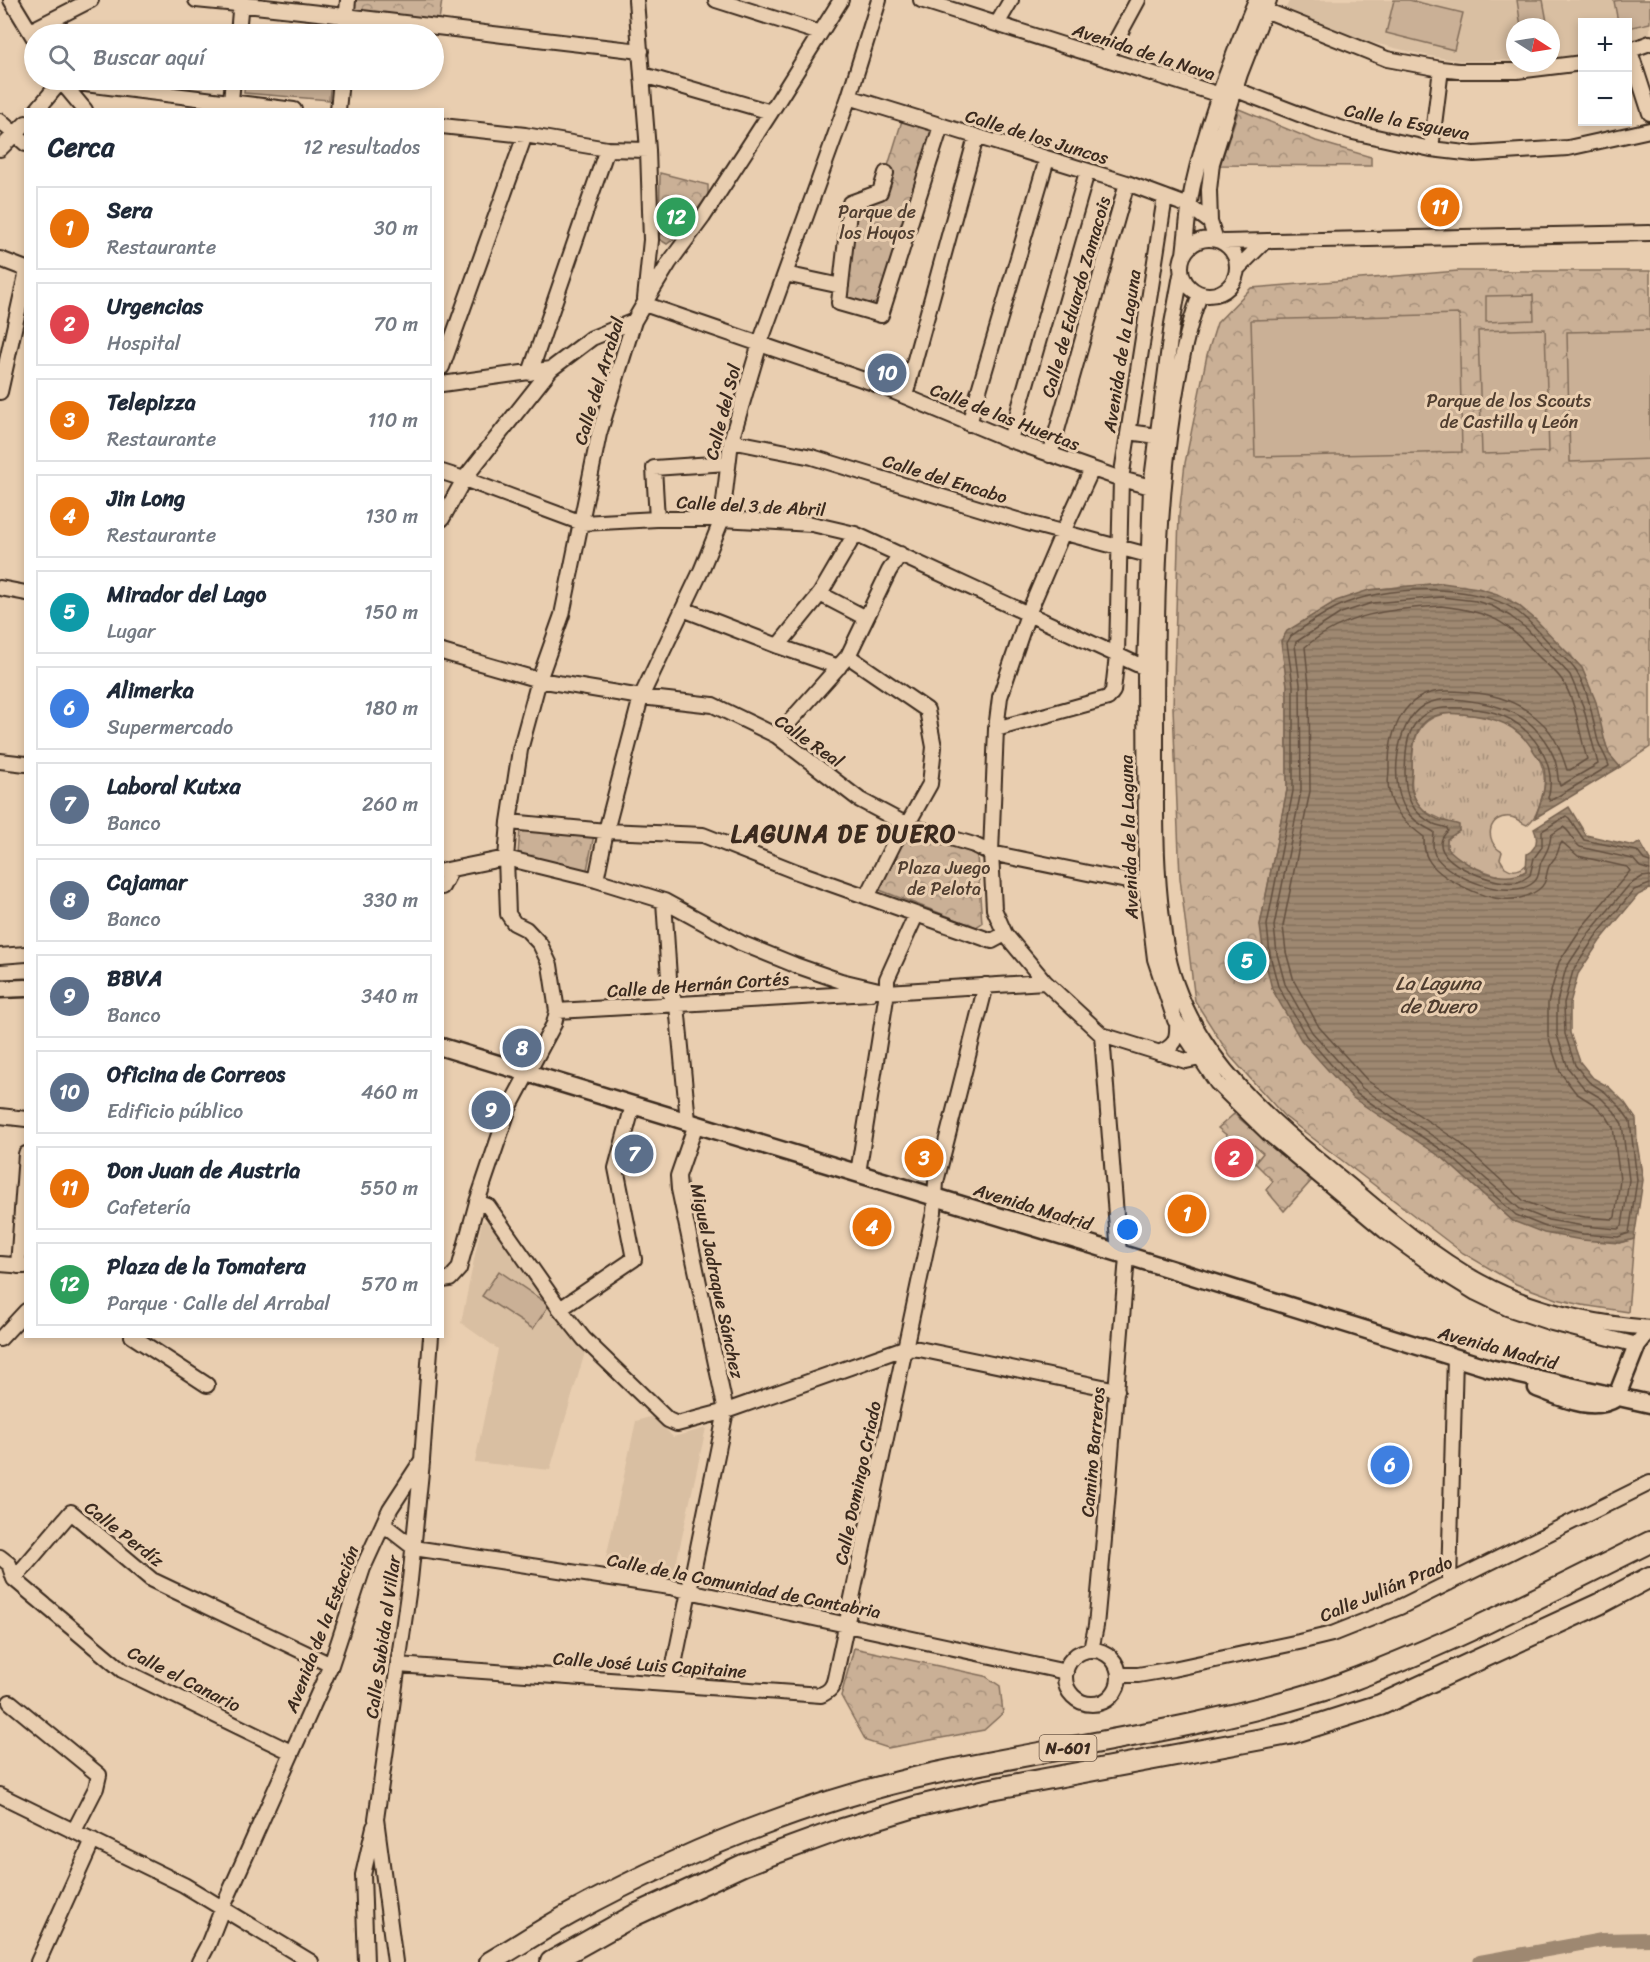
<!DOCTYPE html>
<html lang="es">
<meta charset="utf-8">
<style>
:root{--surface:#fff;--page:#f2f2f3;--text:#1f2937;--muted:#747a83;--line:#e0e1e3;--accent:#111827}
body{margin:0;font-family:Sriracha,sans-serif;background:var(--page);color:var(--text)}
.controls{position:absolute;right:18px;top:18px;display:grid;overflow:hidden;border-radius:0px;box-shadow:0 3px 9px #0003}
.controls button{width:54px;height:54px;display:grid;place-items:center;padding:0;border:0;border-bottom:2px solid var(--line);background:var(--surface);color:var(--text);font:30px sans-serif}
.compass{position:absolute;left:1506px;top:18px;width:54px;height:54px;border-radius:50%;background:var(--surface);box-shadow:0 3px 9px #0003;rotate:102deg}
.you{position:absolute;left:1128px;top:1230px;width:21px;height:21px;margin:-15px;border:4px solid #fff;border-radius:50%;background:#1a73e8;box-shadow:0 0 0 9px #1a73e833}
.badge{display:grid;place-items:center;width:39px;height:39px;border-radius:50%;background:var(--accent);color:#fff;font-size:20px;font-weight:700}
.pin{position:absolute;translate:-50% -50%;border:3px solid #fff;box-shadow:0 2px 6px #0006}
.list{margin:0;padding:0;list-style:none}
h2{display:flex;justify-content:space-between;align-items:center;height:78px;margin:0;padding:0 24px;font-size:26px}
h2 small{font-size:20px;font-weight:400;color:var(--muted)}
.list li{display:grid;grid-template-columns:39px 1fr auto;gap:18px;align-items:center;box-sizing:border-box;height:84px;margin:0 12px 12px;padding:0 12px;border:2px solid var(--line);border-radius:0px}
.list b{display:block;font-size:22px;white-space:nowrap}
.list p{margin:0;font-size:20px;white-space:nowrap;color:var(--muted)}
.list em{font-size:20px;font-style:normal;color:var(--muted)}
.icon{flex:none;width:33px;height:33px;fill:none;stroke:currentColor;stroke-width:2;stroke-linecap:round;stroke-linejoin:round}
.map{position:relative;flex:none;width:1650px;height:1962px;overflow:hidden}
.search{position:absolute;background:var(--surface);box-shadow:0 3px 9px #0003;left:24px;top:24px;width:420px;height:66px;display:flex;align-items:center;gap:15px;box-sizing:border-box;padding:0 21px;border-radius:33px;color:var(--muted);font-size:22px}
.panel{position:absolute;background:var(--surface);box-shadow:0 3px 9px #0003;left:24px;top:108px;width:420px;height:1230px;border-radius:0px}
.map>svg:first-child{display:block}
.built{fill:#d9bfa2}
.grass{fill:url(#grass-tufts);stroke:#826d5a;stroke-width:1.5}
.forest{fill:url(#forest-crowns);stroke:#826d5a;stroke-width:1.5}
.pitch{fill:#cab096;stroke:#826d5a;stroke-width:1.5}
.water{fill:url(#water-rules);stroke:#766250;stroke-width:1.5}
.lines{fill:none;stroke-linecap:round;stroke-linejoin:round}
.shore{stroke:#63503f;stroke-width:1.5}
.canal{stroke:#9e8871;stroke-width:14}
.minor-casing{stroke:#3b2a1e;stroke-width:18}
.major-casing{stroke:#3b2a1e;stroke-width:21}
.highway-casing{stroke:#3b2a1e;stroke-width:24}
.minor{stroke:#e9ceb0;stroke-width:14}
.major{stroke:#e9ceb0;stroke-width:16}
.highway{stroke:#e9ceb0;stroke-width:20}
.labels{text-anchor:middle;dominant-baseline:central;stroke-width:6;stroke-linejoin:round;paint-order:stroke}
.shield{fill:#e9ceb0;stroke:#6f5b4a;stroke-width:1.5}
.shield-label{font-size:16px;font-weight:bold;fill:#3b2a1e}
.street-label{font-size:18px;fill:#3b2a1e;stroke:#e9ceb0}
.park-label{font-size:18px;fill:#503e30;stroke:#e9ceb0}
.water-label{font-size:20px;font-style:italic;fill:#4f3d2f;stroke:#e9ceb0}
.district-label{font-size:24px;font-weight:bold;letter-spacing:1.5px;fill:#3b2a1e;stroke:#e9ceb0}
</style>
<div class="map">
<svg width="1650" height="1962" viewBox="0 0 1650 1962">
<defs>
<pattern id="grass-tufts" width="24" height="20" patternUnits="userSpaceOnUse" patternTransform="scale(1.5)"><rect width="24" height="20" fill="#cab096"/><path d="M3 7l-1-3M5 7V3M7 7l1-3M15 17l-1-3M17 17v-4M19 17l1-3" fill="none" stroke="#a58f7a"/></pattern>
<pattern id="forest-crowns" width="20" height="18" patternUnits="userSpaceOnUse" patternTransform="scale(1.5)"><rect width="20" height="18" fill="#cab096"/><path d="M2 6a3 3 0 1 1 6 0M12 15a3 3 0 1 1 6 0" fill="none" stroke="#a58f7a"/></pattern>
<pattern id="water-rules" width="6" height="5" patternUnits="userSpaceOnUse" patternTransform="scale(1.5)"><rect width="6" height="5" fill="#9e8871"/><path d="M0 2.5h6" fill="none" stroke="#826f5c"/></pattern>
</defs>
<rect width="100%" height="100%" fill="#e9ceb0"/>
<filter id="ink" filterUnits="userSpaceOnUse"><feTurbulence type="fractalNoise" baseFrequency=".0167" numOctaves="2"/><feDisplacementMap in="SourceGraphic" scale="12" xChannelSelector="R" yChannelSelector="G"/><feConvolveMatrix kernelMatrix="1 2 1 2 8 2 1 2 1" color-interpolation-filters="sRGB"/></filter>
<g filter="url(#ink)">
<path class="built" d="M1290 0H1650V34L1628 41V22H1582V53L1551 58V27H1515V60L1462 61 1429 56 1361 40 1285 9Z
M482 1221H493L586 1349 550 1470 475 1462 498 1349 461 1323Z
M653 1416 673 1437 706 1428 675 1569 606 1558 636 1421Z"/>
<path class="grass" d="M1451 713C1466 714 1482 715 1497 720 1527 730 1552 765 1542 797 1538 808 1537 817 1527 825 1521 823 1517 818 1511 817 1488 814 1483 841 1502 852L1500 859 1505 867C1512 872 1519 871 1526 865V871C1519 875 1515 877 1508 877 1495 877 1446 859 1446 844 1446 838 1454 834 1459 831 1447 816 1429 820 1417 803 1411 792 1411 783 1412 771 1412 741 1416 716 1451 713Z"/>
<path class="forest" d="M348 0H442L438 27 346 15Z
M1239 109 1316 141 1371 157V166L1220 165Z
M904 114 937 125 875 313 839 303 852 202 880 192Z
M660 173 708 185V196L675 238 667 244 659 239Z
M1458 271H1650V747L1620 767 1609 754 1581 668 1571 656 1558 644 1442 583 1369 590 1281 641 1287 685V790L1260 925 1444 1159 1513 1221 1619 1243 1634 1239 1628 1312 1582 1305 1557 1299 1516 1284 1463 1253 1284 1116 1230 1056 1195 1001 1180 878 1173 708 1179 515 1185 463 1207 355 1217 323 1251 288Z
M520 828 594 835 587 870 518 855Z
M906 832 964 849 977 856 982 923 976 927 877 889Z
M1234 1114 1312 1180 1284 1211 1266 1190 1273 1181 1255 1163 1263 1153 1248 1140 1241 1147 1218 1128Z
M854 1648 985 1676 1000 1686 1003 1713 984 1730 888 1748 866 1741 841 1696Z"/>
<path class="pitch" d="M1394 0H1409L1463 13 1454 50 1386 33Z
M1517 0H1543L1548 27H1521Z
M1621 0H1650V23L1628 28V22H1618L1614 1Z
M245 80H331L329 100 244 93Z
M1533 295 1534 320 1486 322V296Z
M1459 314 1462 452 1255 457 1251 320Z
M1545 329 1549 452 1482 454 1478 331Z
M1650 330V459L1570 462 1567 332Z
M499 1271 549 1305 533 1329 482 1296Z"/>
<path class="water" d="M671 208 678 209C683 220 680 230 670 237L662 234C660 223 663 215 671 208Z
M1442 583 1478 588 1497 594 1518 605 1536 620 1582 668 1596 702 1604 738 1609 754 1620 767 1535 818C1541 801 1549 783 1543 765 1541 761 1538 757 1535 753 1518 724 1495 717 1463 714 1447 713 1432 712 1421 726 1412 739 1412 755 1412 770 1412 776 1410 783 1411 788 1414 801 1425 814 1437 819 1444 822 1452 822 1459 825V831L1447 839V848C1466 866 1501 886 1526 871L1527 854C1537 848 1539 840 1534 829L1569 807 1586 835 1634 846 1640 842 1650 860V889L1638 895 1600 941 1578 974 1570 1003V1033L1580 1062 1593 1078 1609 1087 1625 1103 1636 1119 1637 1143 1643 1180 1634 1239 1619 1243 1582 1240 1544 1233 1513 1221 1444 1159 1353 1098 1301 1040 1272 989 1264 956 1260 925 1287 790V685L1281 641 1287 631 1336 601 1369 590Z"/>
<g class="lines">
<path class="shore" d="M1441 606C1491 612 1506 620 1539 657 1547 665 1556 671 1562 680 1577 703 1579 733 1587 759L1570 770H1567C1562 754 1555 734 1541 722 1520 702 1496 694 1467 692 1456 691 1445 690 1434 692 1400 699 1388 737 1389 768 1389 776 1387 783 1389 791 1392 812 1408 825 1424 837 1424 845 1424 853 1428 859 1439 879 1482 898 1503 899 1516 900 1528 897 1538 890 1548 883 1545 875 1549 866 1551 862 1555 859 1557 854 1559 849 1559 846 1562 842L1578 856 1627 867 1630 871 1582 927 1559 962 1548 1003V1036L1560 1072 1576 1093 1595 1105 1607 1117 1613 1127 1620 1180 1615 1217 1613 1219 1585 1217 1550 1211 1524 1201 1458 1141 1368 1081 1319 1027 1294 981 1286 952 1283 926 1310 791 1309 685 1305 647C1346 613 1390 609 1441 606Z
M1650 862 1644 860 1637 851 1584 840 1569 818 1566 816 1542 831V847L1534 858 1530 875C1526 878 1522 881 1518 882 1497 887 1417 858 1448 831L1447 828C1443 826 1438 826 1434 824 1411 813 1405 796 1405 772 1406 756 1405 738 1415 724 1427 706 1446 707 1465 708 1477 709 1490 710 1501 715 1533 728 1558 764 1548 798L1550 801 1609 766C1607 758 1601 750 1598 741 1592 718 1590 693 1576 671 1571 663 1561 656 1554 648 1541 635 1530 620 1515 610 1473 582 1382 585 1337 607 1321 615 1305 626 1291 636L1287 643 1293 685V791L1267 925 1270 955 1278 986 1306 1036 1357 1094 1448 1154 1516 1215 1546 1227 1583 1234 1618 1237 1629 1233 1637 1180 1630 1121 1620 1107 1605 1092 1589 1082 1575 1065 1565 1034 1564 1003 1573 971 1595 937 1634 890 1650 884
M1650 870 1640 867 1633 859 1580 847C1573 842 1571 831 1563 827L1551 835C1550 846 1547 851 1542 860 1538 867 1541 876 1534 882 1512 902 1448 878 1435 855 1431 847 1434 840 1434 832 1424 827 1412 820 1406 810 1389 784 1395 722 1424 705 1442 695 1468 700 1487 704 1505 708 1526 716 1538 732 1545 740 1554 754 1556 764 1558 771 1557 779 1560 786L1598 764 1583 706 1570 675 1527 629 1510 616 1492 606 1476 601 1442 597 1372 603 1341 613 1296 642 1295 645 1300 684 1301 791 1274 926 1277 954 1285 984 1312 1032 1362 1088 1452 1149 1520 1209 1548 1220 1584 1226 1618 1229 1622 1226 1629 1180 1622 1124 1614 1111 1601 1098 1584 1088 1568 1068 1557 1035V1002L1566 968 1589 933 1629 885 1642 877 1650 876"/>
<path class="canal" d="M1480 1962 1602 1940 1650 1939"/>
<g class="minor-casing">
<path id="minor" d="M11 0 34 38
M196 0C345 14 492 35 641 51
M636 0 648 150 651 240 645 299
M716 0 820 33
M879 0 849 97 760 343 731 441 722 519 701 571 641 697 606 831 703 835 797 872 992 941 1005 934
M921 0 1220 95
M1265 10 1387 59 1441 69 1458 71H1517L1582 63
M997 24 1011 0
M30 31 91 0
M238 34 241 0
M345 34 348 0
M1628 51 1650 43
M1630 51 1650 113
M1106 59 1138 0
M643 75 771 112
M60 80 85 110
M1234 89 1312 119 1353 132 1431 149 1474 154 1568 148 1650 130
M849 97 1127 183 1189 206 1210 222
M37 110 61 81 294 110
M230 110 233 80
M338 110 341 80
M0 121 26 144
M442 126 525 135 607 149 648 150
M0 149 26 123
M1431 149 1441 69
M886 173 880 192 850 203 839 303 881 315 941 126
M1181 267a28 28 0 1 1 56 0a28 28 0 1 1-56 0Z
M1216 240 1210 222 1209 190 1212 163 1240 74 1269 0
M1223 242 1650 233
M1184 254C1187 231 1188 207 1193 185 1207 122 1231 59 1256 0
M0 259 26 269
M1238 268 1264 242
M785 274 841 286
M1181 275 1172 324 1151 487 1145 668 1146 885 1155 959 1175 1020 1217 1083 1269 1134 1385 1231 1442 1272 1476 1293 1507 1308 1552 1323 1637 1345
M1200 295C1186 331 1179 371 1173 409 1156 522 1156 636 1156 750 1156 800 1155 850 1160 900 1163 929 1166 957 1176 984 1207 1072 1279 1127 1349 1185 1389 1219 1434 1257 1480 1282 1533 1311 1591 1323 1650 1328
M644 304 873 383 1010 440 1121 479 1151 487
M442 367 525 135
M530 373 607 149
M442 384 551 369 592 338 634 321
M0 392 26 275
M905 396 976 137
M969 424 1047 159
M1129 432 1157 436
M1010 440 1087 172
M731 441 812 457 1024 522 1148 555
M1050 455 1127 183
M1092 469 1063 532 1028 614 1000 697 996 729 991 853 994 909 1005 934 1045 982 1102 1035 1186 1061 1200 1058 1205 1053
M442 472 464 479 582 523 657 519H722L812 524 855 534 1145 668
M442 519 464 479 551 369
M657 519 654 468 727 463
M0 588 26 593
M820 594 866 618
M683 609 778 646 820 594 855 534
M778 646 839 667
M442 652 539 680 641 697 713 705 777 736 860 800 907 825 974 845 991 853 1146 885
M848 656 927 710 934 747 930 784 907 825
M996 729 1108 698 1113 691 1117 655 1121 479 1165 197
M777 736 848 656 889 571 900 554
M0 761 26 764
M442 871 506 858 596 880 606 831 509 822
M596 880 664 901 741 943 795 965 841 981 887 992 1045 982
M442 887 451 870
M867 897 904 823
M664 901 670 993 677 1005 688 1121
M0 956 26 954
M557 1011 870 993
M1102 1035 1119 1254
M1159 1053C1175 1046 1178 1040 1177 1023
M0 1116 26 1119
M858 1173 887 992V979L916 915
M477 1202 488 1206 560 1309 584 1339 668 1420 677 1424 726 1411 904 1348 919 1349 1117 1390
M0 1264 25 1266
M18 1266 26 1154
M442 1280 450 1279 459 1269 477 1202 509 1108 554 1024 557 1011 550 965 540 944 526 929 514 923 508 914 506 858 509 822 520 750 539 680 562 615 599 434 634 321 644 304 669 263 703 217 771 112 841 0
M560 1309 634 1259 616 1168 633 1105
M132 1336 207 1385
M0 1339 26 1311
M383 1524 414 1548 670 1587 1066 1672
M0 1557 9 1564 14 1579
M14 1579 71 1512 152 1580 331 1665
M14 1579 122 1670 291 1752
M1449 1583 1455 1357
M1091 1650 1096 1626 1104 1539 1127 1257
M1065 1677a27 27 0 1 1 54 0a27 27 0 1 1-54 0Z
M398 1665 821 1695C829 1691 833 1688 835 1678L934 1212 936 1182 986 985
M1119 1675H1138L1173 1669 1299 1642 1332 1634 1400 1607 1650 1483
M670 1684 726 1411 679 1189 678 1176 696 1124
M10 1702 99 1775 96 1788 74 1831
M0 1795 184 1885 311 1962
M38 1962 93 1840
M199 1962 208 1945 223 1907 331 1665 363 1568 390 1509 422 1460 431 1336
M366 1962 363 1875 374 1827
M395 1962 376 1819 410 1580 422 1462"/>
</g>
<g class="major-casing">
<path id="major" d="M0 989 26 988
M442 1047 1093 1245 1489 1368 1650 1404
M1537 1388C1561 1397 1592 1413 1616 1398L1637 1345 1650 1329"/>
</g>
<g class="highway-casing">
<path id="highway" d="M490 1962C517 1946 543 1929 570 1914 685 1851 809 1801 936 1773 1064 1746 1195 1730 1321 1691 1338 1686 1356 1678 1373 1672 1468 1635 1559 1587 1650 1542
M551 1962 635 1915 743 1865 839 1830 915 1807 986 1790 1289 1734 1380 1705 1599 1604 1650 1577"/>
</g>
<use href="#minor" class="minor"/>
<use href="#major" class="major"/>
<use href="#highway" class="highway"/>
</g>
</g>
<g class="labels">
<rect class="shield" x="1039.5" y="1735" width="57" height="26" rx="4.5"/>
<g class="shield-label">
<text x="1068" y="1748">N-601</text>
</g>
<g class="street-label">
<text transform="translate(1144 52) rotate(18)">Avenida de la Nava</text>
<text transform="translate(1407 122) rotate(11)">Calle la Esgueva</text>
<text transform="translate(1037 137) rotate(17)">Calle de los Juncos</text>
<text transform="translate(1076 297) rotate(-74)">Calle de Eduardo Zamacois</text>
<text transform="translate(1122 351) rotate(-81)">Avenida de la Laguna</text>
<text transform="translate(599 381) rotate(-73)">Calle del Arrabal</text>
<text transform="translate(723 412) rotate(-76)">Calle del Sol</text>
<text transform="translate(1005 417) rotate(21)">Calle de las Huertas</text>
<text transform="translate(945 479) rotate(17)">Calle del Encabo</text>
<text transform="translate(751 506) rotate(3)">Calle del 3 de Abril</text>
<text transform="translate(809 741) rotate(35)">Calle Real</text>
<text transform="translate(1129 837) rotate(-92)">Avenida de la Laguna</text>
<text transform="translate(698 985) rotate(-4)">Calle de Hernán Cortés</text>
<text transform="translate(1033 1207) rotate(17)">Avenida Madrid</text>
<text transform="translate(717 1281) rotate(78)">Miguel Jadraque Sánchez</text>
<text transform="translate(1498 1348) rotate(15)">Avenida Madrid</text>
<text transform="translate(1093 1452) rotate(-85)">Camino Barreros</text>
<text transform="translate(858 1483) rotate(-78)">Calle Domingo Criado</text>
<text transform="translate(124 1534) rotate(38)">Calle Perdíz</text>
<text transform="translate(744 1586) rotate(11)">Calle de la Comunidad de Cantabria</text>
<text transform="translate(1386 1589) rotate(-23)">Calle Julián Prado</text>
<text transform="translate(322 1629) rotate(-69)">Avenida de la Estación</text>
<text transform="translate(383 1637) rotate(-82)">Calle Subida al Villar</text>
<text transform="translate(650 1665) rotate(4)">Calle José Luis Capitaine</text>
<text transform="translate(184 1679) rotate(27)">Calle el Canario</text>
</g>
<g class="park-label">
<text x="877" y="212">Parque de<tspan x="877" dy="21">los Hoyos</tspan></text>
<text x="1509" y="401">Parque de los Scouts<tspan x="1509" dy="21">de Castilla y León</tspan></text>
<text x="944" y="868">Plaza Juego<tspan x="944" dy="21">de Pelota</tspan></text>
</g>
<g class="water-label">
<text x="1438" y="983">La Laguna<tspan x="1438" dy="23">de Duero</tspan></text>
</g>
<g class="district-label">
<text x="844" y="834">LAGUNA DE DUERO</text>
</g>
</g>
</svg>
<div class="controls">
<button>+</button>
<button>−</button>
</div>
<svg class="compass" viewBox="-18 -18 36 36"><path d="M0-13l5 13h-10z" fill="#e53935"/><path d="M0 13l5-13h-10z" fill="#747a83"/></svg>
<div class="you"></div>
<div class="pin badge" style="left:1187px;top:1214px;background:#e8710a">1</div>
<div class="pin badge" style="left:1234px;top:1158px;background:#e0444e">2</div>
<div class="pin badge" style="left:924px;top:1158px;background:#e8710a">3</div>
<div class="pin badge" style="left:872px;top:1227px;background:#e8710a">4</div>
<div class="pin badge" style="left:1247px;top:961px;background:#0f9aa8">5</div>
<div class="pin badge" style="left:1390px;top:1465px;background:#3f7fe0">6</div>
<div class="pin badge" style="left:634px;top:1154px;background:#5c6f8a">7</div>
<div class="pin badge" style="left:522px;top:1048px;background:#5c6f8a">8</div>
<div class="pin badge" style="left:491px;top:1110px;background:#5c6f8a">9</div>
<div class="pin badge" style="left:887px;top:373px;background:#5c6f8a">10</div>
<div class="pin badge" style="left:1440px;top:207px;background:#e8710a">11</div>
<div class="pin badge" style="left:676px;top:217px;background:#2e9e5b">12</div>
<div class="search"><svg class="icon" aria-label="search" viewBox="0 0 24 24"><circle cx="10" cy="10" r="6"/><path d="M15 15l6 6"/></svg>Buscar aquí</div>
<section class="panel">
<h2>Cerca<small>12 resultados</small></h2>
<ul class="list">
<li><span class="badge" style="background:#e8710a">1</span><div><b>Sera</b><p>Restaurante</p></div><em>30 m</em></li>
<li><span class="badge" style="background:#e0444e">2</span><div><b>Urgencias</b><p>Hospital</p></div><em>70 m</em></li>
<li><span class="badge" style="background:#e8710a">3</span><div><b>Telepizza</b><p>Restaurante</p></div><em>110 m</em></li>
<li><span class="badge" style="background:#e8710a">4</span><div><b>Jin Long</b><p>Restaurante</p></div><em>130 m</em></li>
<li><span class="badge" style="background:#0f9aa8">5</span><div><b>Mirador del Lago</b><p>Lugar</p></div><em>150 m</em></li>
<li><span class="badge" style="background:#3f7fe0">6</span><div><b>Alimerka</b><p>Supermercado</p></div><em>180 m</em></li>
<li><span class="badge" style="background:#5c6f8a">7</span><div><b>Laboral Kutxa</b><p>Banco</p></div><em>260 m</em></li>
<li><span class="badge" style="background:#5c6f8a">8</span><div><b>Cajamar</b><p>Banco</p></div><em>330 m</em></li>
<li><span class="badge" style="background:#5c6f8a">9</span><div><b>BBVA</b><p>Banco</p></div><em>340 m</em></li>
<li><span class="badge" style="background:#5c6f8a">10</span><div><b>Oficina de Correos</b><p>Edificio público</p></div><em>460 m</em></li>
<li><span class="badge" style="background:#e8710a">11</span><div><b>Don Juan de Austria</b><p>Cafetería</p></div><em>550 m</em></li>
<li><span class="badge" style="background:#2e9e5b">12</span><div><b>Plaza de la Tomatera</b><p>Parque · Calle del Arrabal</p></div><em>570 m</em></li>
</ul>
</section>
</div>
